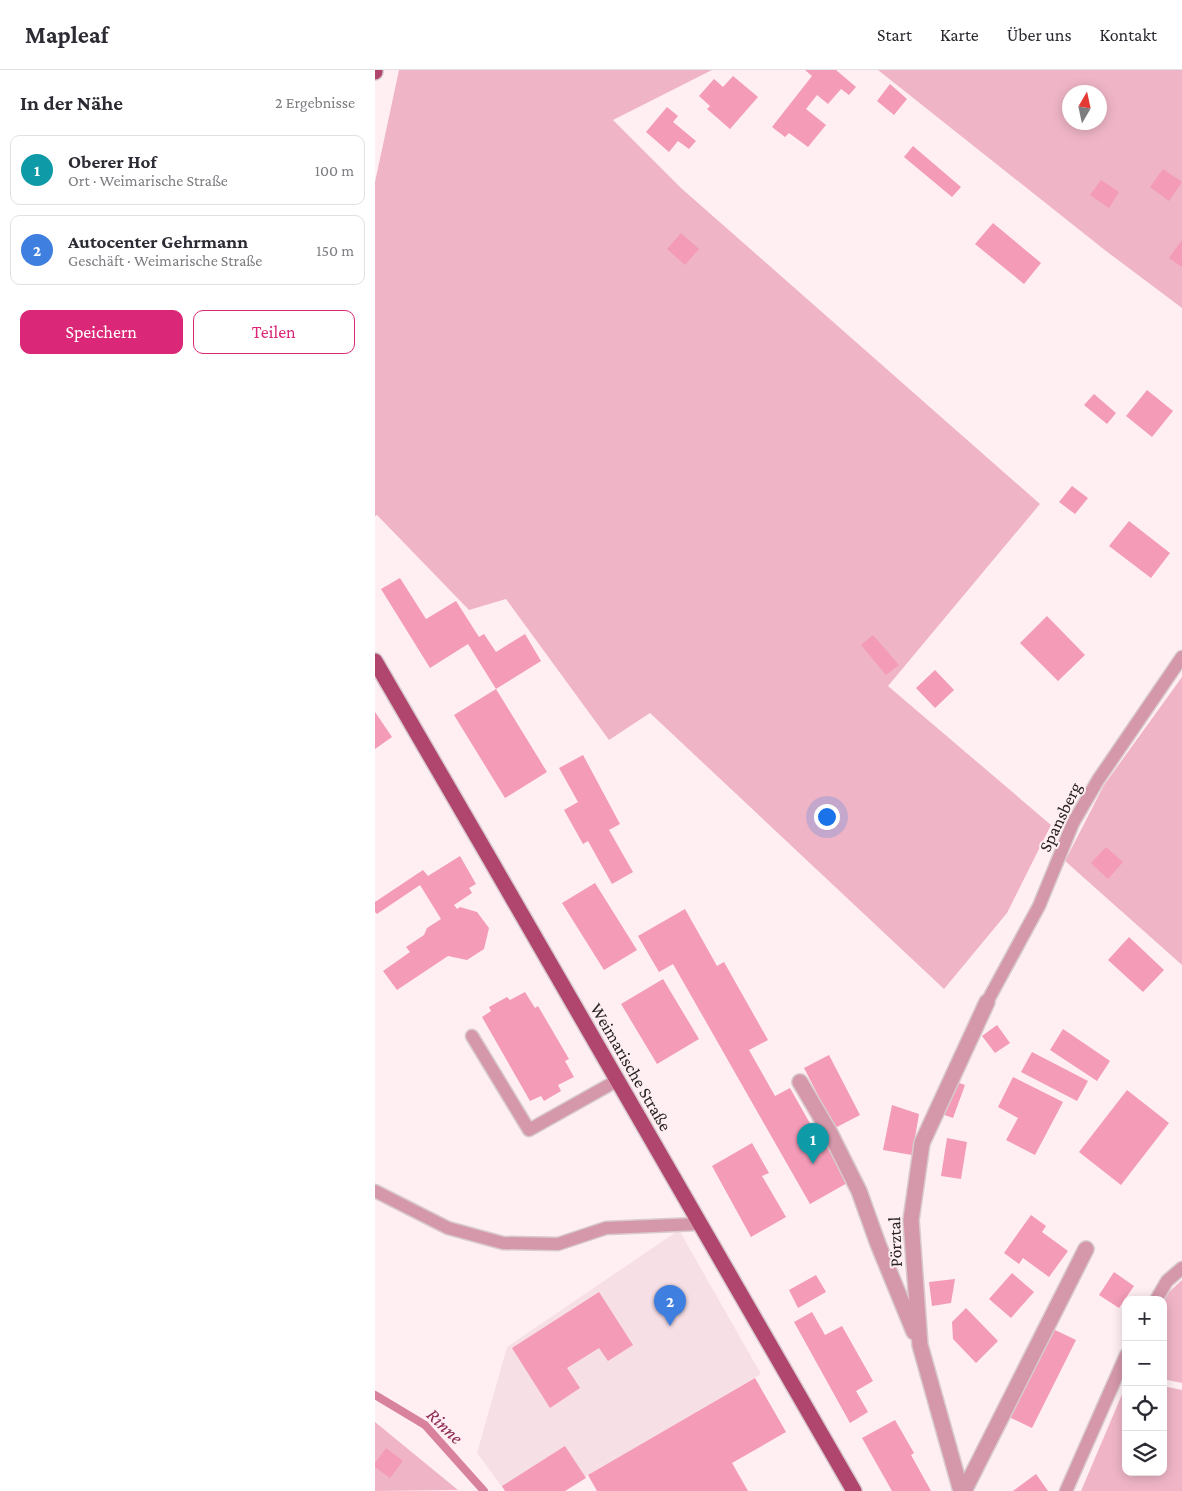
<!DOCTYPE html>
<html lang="de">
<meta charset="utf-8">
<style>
:root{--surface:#fff;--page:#f7f7f7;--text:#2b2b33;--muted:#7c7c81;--line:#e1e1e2;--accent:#db2777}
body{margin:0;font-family:"Crimson Pro",serif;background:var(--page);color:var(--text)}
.controls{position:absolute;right:15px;bottom:15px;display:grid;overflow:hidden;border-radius:10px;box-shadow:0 2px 12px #0003}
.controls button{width:45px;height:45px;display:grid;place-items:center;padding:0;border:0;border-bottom:1px solid var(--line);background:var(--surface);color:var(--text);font:25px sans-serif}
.compass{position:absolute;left:687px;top:15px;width:45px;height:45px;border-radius:50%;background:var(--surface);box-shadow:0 2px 12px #0003;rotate:9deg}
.you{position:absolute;left:451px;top:746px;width:18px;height:18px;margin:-12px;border:4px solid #fff;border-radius:50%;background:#1a73e8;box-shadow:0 0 0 8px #1a73e833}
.badge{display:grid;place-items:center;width:32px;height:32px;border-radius:50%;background:var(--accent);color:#fff;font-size:16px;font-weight:700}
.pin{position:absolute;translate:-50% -41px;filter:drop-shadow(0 1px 2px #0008)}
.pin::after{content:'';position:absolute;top:26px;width:18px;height:15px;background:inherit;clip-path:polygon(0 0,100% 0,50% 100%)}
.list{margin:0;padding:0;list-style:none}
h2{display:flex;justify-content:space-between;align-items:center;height:65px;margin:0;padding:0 20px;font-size:21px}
h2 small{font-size:16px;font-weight:400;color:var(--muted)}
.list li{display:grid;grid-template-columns:32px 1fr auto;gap:15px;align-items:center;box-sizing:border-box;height:70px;margin:0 10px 10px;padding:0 10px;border:1px solid var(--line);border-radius:10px}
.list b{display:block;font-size:19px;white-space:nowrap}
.list p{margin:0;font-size:16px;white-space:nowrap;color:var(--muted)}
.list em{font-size:16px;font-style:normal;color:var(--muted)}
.actions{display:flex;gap:10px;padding:15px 20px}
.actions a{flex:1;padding:11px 0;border:1px solid var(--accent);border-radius:10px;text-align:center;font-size:18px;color:var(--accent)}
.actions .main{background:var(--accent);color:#fff}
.icon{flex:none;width:28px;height:28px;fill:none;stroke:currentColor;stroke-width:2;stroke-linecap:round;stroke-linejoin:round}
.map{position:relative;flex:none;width:807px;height:1421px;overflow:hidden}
header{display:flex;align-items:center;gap:30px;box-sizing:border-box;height:70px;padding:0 25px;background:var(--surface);border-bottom:1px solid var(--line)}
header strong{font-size:24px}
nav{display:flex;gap:28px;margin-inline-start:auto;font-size:18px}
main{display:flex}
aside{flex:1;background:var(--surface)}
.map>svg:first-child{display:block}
.built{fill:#f7dfe6}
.green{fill:#efb5c6;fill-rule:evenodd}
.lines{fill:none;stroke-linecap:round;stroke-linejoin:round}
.stream{stroke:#d8829e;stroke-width:8}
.building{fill:#f39bb7}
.lane-casing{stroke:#d8cace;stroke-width:15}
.street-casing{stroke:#d8cace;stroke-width:18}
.primary-casing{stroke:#d8cace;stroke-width:18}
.lane{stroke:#d598aa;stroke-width:12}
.street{stroke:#d598aa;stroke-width:15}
.primary{stroke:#b0456d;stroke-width:15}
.labels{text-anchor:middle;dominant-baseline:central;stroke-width:4;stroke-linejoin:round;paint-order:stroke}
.street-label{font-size:18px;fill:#292425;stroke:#ffeff3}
.water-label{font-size:19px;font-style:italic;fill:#8c2851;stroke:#ffeff3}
</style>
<header>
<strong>Mapleaf</strong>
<nav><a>Start</a><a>Karte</a><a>Über uns</a><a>Kontakt</a></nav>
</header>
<main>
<aside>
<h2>In der Nähe<small>2 Ergebnisse</small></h2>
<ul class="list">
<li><span class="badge" style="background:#0f9aa8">1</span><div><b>Oberer Hof</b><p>Ort · Weimarische Straße</p></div><em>100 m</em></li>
<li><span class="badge" style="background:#3f7fe0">2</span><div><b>Autocenter Gehrmann</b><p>Geschäft · Weimarische Straße</p></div><em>150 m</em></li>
</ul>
<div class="actions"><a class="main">Speichern</a><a>Teilen</a></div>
</aside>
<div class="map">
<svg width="807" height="1421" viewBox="0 0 807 1421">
<rect width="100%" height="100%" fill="#ffeff3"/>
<path class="built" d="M304 1160 386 1304 213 1405 190 1421H130L102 1383 132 1277Z"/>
<path class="green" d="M24 0H337L238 50 306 118 665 434 513 616 676 755 632 843 569 919 275 643 234 670 131 529 94 540 2 445 0 446V112Z
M503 0H807V238L731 181ZM694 22H724V52H694Z
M807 607V895L690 791 729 715Z
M807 1210V1313L788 1309V1233L794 1222Z
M751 1315V1402H788V1316L807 1320V1421H706Z
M0 1352 83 1420 0 1421Z"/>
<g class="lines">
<path class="stream" d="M0 1325 50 1355 109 1421"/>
</g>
<path class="building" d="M430 0H461L481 17 474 25 466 19 453 34 442 25 431 39 451 55 433 77 414 63 410 67 397 57 437 6Z
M358 6 383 27 355 59 332 39 335 36 324 26 339 9 348 17Z
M515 14 532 29 519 45 502 31Z
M292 37 303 46 298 52 321 71 314 79 303 71 294 82 271 62Z
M538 76 586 117 577 127 529 87Z
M788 99 807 112 794 131 775 117Z
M726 110 744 122 734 138 715 125Z
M618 153 666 193 649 214 600 174Z
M306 163 324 179 310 195 292 179Z
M807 170V197L794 188Z
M772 320 798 341 777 367 751 346Z
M719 324 741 343 732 354 709 335Z
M697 416 713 428 700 444 684 432Z
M754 451 795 483 776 508 734 476Z
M25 508 51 549 81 531 104 567 109 564 121 582 150 564 166 591 121 619 93 574 55 598 6 519Z
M672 546 710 585 683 611 645 573Z
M498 565 524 595 511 605 486 575Z
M560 600 579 620 560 638 541 618Z
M121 619 172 702 130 728 79 645Z
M0 642 17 667 0 679Z
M208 685 245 754 234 760 258 802 237 814 213 771 208 774 189 740 203 732 184 698Z
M731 777 748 792 733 809 716 793Z
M85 786 101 814 94 818 97 823 79 835 82 839 85 837 102 842 114 858 109 879 92 890 73 886 22 920 8 901 35 882 31 877 49 865 52 858 66 849 45 815 2 844 0 842V832L48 800 53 806Z
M220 813 262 880 229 900 187 833Z
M310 839 342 896 349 892 393 970 374 980 400 1026 415 1018 437 1057 441 1054 474 1112 435 1134 298 894 284 902 263 866Z
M754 867 789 900 768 922 733 890Z
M288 909 324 969 282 994 246 934Z
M150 922 160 938 163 936 194 989 190 991 199 1007 183 1015 186 1021 169 1031 166 1026 155 1031 107 947 116 941 114 937 132 927 135 930Z
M622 955 635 973 620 983 607 966Z
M688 959 735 991 722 1011 675 980Z
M657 982 713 1011 702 1031 646 1002Z
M454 985 485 1045 460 1058 429 998Z
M638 1007 688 1032 660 1085 631 1070 643 1048 623 1037Z
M579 1011 590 1015 578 1048 567 1044Z
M752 1020 794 1053 746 1115 704 1082Z
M517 1035 544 1044 537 1085 508 1080Z
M572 1068 592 1072 586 1109 566 1106Z
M377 1073 394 1103 387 1106 411 1147 376 1167 337 1096Z
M656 1145 671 1156 667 1162 693 1181 674 1207 648 1188 644 1194 629 1183Z
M739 1202 759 1216 744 1238 724 1225Z
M637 1203 659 1222 636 1248 614 1229Z
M441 1205 451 1222 423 1238 414 1220Z
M580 1209 576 1233 557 1236 554 1212Z
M224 1222 258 1275 233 1291 224 1278 192 1298 205 1318 175 1338 137 1278Z
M591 1238 623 1271 601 1293 578 1269 577 1252Z
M437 1242 450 1265 467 1256 498 1311 481 1321 493 1342 475 1353 419 1252Z
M678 1259 701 1270 657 1358 634 1347Z
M380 1308 411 1362 357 1393 373 1421H222L213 1405Z
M520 1350 539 1383 536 1385 556 1421H517L487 1368Z
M190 1376 211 1408 190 1421H130L127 1416Z
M11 1378 28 1391 15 1408 0 1397V1393Z
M661 1404 673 1421H638Z"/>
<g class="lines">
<g class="lane-casing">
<path id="lane" d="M612 932 664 836 698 753 723 710 807 587
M97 966 154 1060 243 1010
M0 1121 73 1158 128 1173 183 1174 231 1158 323 1154
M781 1230 792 1211 807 1198
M691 1421 751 1285"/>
</g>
<g class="street-casing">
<path id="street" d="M425 1012 455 1063 484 1121 503 1174 539 1262
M586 1421 545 1275 536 1150 547 1073 612 932
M589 1421 711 1179"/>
</g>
<g class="primary-casing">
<path id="primary" d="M0 2V0
M0 591C161 867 319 1145 479 1421"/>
</g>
<use href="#lane" class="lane"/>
<use href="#street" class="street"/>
<use href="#primary" class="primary"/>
</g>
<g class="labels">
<g class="street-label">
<text transform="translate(685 747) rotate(-64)">Spansberg</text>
<text transform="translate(256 997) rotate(60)">Weimarische Straße</text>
<text transform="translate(520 1172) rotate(-92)">Pörztal</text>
</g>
<g class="water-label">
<text transform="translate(70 1356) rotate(44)">Rinne</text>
</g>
</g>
</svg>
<div class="controls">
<button>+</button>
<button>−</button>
<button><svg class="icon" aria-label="locate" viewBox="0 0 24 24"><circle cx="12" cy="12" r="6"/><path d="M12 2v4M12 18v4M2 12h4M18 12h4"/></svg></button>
<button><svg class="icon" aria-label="layers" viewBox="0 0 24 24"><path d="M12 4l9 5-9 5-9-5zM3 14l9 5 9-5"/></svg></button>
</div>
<svg class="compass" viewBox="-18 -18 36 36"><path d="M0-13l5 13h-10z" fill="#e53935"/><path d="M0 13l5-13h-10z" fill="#7c7c81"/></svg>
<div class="you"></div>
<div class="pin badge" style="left:438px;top:1094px;background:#0f9aa8">1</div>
<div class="pin badge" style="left:295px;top:1256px;background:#3f7fe0">2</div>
</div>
</main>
